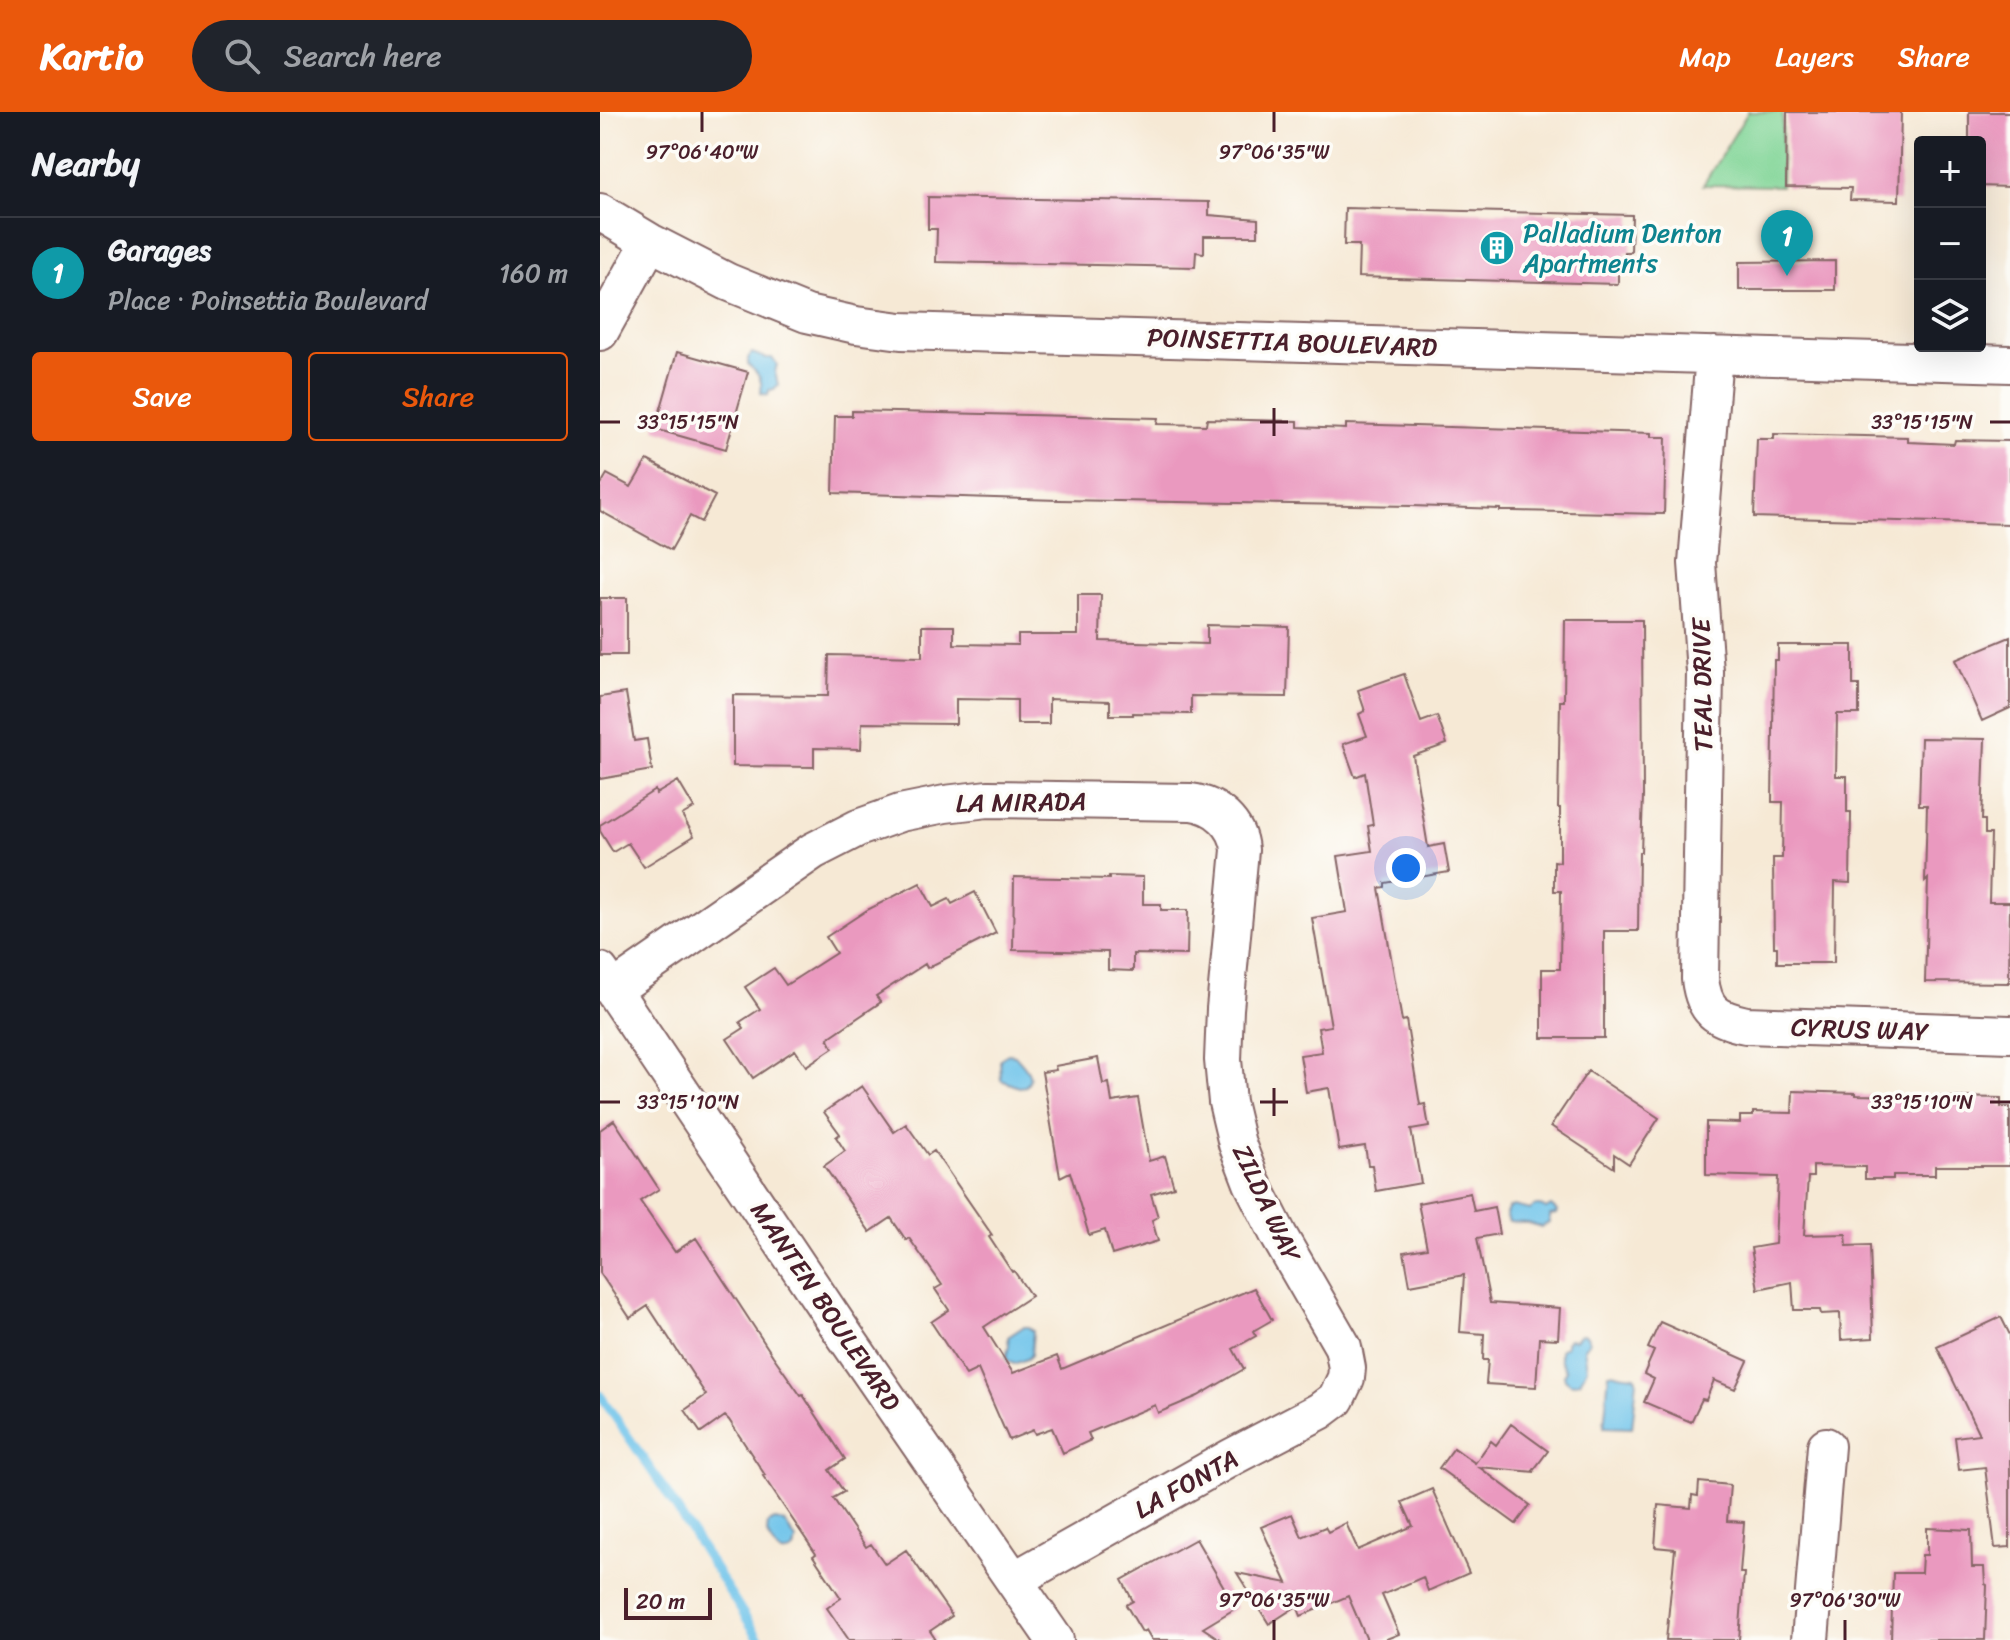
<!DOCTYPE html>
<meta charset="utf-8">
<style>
:root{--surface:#171b24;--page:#20242c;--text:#f1f3f6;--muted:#9ea1a6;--line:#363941;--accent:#ea580c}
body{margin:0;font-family:Sriracha,sans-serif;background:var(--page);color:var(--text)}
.controls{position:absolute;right:24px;top:24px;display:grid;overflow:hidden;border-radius:8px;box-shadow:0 8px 32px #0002}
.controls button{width:72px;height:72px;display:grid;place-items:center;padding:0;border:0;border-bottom:2px solid var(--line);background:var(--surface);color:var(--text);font:40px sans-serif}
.scale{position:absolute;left:24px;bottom:20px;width:88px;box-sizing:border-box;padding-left:8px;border:4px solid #4a1f2b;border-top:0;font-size:22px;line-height:28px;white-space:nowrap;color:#4a1f2b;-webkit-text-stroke:6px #fdfcf7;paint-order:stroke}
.you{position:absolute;left:806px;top:756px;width:28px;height:28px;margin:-20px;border:6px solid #fff;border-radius:50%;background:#1a73e8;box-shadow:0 0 0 12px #1a73e833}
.badge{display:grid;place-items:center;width:52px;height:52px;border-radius:50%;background:var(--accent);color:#fff;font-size:26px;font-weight:700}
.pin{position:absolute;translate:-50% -66px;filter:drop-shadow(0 2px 4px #0008)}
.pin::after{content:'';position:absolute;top:42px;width:28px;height:24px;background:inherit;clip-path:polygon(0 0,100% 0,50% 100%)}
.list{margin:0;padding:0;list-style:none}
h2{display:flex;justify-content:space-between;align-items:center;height:104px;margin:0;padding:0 32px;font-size:34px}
h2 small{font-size:26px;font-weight:400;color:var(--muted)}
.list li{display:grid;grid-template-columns:52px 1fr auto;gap:24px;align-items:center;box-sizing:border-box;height:112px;padding:0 32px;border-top:2px solid var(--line)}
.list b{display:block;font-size:30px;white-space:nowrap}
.list p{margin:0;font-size:26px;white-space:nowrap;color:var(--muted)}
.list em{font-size:26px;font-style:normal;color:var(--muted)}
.actions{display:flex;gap:16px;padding:24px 32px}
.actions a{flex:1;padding:18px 0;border:2px solid var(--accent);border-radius:8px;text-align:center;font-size:28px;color:var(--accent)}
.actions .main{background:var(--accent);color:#fff}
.icon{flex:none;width:44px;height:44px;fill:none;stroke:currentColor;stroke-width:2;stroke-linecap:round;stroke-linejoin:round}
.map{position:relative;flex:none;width:1410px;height:1528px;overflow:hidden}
header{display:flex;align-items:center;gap:48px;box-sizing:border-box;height:112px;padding:0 40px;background:var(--accent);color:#fff}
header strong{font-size:38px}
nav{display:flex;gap:44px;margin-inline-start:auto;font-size:28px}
.search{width:560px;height:72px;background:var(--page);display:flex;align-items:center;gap:20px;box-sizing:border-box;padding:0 28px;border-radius:44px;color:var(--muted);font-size:30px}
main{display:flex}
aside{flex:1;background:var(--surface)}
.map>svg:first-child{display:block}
.green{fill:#82d598;stroke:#667a62;stroke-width:2}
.water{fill:#6dc3ea;stroke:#5c718a;stroke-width:2}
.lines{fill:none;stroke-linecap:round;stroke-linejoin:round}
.stream{stroke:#6dc3ea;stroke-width:9}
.building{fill:#ea99bf}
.minor-casing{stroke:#866666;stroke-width:40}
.minor{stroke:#fff;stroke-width:36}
.ticks{fill:none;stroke:#4a1f2b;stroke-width:3}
.labels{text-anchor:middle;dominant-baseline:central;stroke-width:7;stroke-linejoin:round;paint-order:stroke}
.culture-label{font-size:26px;fill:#0d838f;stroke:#fdfcf7;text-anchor:start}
.street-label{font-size:26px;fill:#4a1f2b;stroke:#fdfcf7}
.ticks-label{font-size:20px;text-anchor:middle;fill:#4a1f2b;stroke:#fdfcf7;stroke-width:7;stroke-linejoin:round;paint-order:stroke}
</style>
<header>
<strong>Kartio</strong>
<div class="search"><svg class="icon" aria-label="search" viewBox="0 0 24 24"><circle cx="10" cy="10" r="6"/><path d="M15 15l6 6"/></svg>Search here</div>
<nav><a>Map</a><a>Layers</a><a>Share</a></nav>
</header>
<main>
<aside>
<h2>Nearby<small></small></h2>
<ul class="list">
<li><span class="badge" style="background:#0f9aa8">1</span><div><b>Garages</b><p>Place · Poinsettia Boulevard</p></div><em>160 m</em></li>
</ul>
<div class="actions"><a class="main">Save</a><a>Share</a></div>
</aside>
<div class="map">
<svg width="1410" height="1528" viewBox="0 0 1410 1528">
<rect width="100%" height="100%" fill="#fdfcf7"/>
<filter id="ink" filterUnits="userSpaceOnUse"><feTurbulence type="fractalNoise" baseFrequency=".0125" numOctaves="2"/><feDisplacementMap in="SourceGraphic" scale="16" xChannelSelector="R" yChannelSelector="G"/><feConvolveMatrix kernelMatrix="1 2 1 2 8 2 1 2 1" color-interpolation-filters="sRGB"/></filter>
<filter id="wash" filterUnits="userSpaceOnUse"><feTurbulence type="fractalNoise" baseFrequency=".006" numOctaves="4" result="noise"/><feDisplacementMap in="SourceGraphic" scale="32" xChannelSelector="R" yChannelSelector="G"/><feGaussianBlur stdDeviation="1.8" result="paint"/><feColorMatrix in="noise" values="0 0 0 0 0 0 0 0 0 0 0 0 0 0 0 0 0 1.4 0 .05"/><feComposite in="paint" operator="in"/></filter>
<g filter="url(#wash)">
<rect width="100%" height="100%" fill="#f6e9d5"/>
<path class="green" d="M1148 0H1183L1181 74 1103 73Z"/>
<path class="water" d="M152 241 165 246H172L177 252 175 260 178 273 174 277 169 278 168 283 161 281C163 269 159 261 148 253V246Z
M408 942 415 943C423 953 436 963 426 974L419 975 401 968 400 947Z
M913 1094 930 1098C934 1093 941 1093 946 1097L951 1094 957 1099 956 1102 949 1103V1111L941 1115 928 1111 909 1110 906 1102 908 1097Z
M423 1215H428L433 1219 431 1243 427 1247 414 1252 409 1250 406 1245 409 1234 408 1225Z
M983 1222 987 1224 989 1230 984 1236 987 1256 980 1270 971 1272 965 1267 964 1262 966 1258 960 1247V1238L966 1234V1230L969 1227 975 1228 979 1223Z
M1009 1261 1035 1264 1037 1267 1032 1316 1004 1315Z
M175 1408 184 1410 196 1428 194 1438C178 1448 175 1434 167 1421L168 1411Z"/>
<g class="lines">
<path class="stream" d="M0 1283 64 1377 160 1528"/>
</g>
<g id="blocks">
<path class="building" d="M1187 0H1301L1299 89 1250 88 1251 76 1186 75Z
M1369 0H1410V75L1380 74V30H1369Z
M328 85 609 90V103L658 107V124H604V141L596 140 595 155 336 150 337 117H328Z
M745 96 1032 103 1031 140H1025V158H1018V172L758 165 759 133H744Z
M1235 149V178H1139V150Z
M77 240 148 260 126 337 55 317Z
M252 299 558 306 557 312 606 313 607 307 698 309V315L746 317V312L1051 321V325H1066L1064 402 914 399H900V397L812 394 459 388 233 381 235 304H252Z
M1174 322 1308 325V330L1354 332 1355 328 1410 329V412L1154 405 1157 327H1174Z
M47 348 115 384 101 410 90 404 71 438 0 399V374L7 362 31 375Z
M478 483H501L500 529 607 532V513L689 515 687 585 591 584V602L533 601V603H510V589L449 587V612H417V588L356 587V612L262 611 261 637 214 636V655L133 654V583L228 584 229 543 322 545V514H354V532L418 533V523H478Z
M0 486H27V543H0Z
M965 508H1042L1043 684 1041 740H1039L1038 819H1004V926H942V857H960L961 779H954V749L960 750V696H958L960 589H964Z
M1410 525V596L1382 609 1355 548Z
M1178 533H1253V573H1259V602H1237L1236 664H1247V700H1251L1250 771 1235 770 1234 851H1177V835H1174L1173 746H1182L1183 690H1172L1174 548H1178Z
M804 562 821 610 837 604 847 632 813 644 828 735 844 732 849 760 785 771V775L779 776 802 909 806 908 820 993 825 992 829 1015 811 1018 821 1071 776 1079 772 1053H768L765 1034 739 1038 729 976 706 980 700 943 722 940 718 916 731 914 712 806 747 800 738 744 772 739 768 714 773 713 765 661 755 665 743 632 767 624 759 602 765 599 758 578Z
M26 581 34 629 47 627 52 658 0 667V585Z
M1321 626 1385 627 1382 708H1385V722H1391L1389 790H1410L1409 871 1325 870 1328 767 1325 770 1327 693H1319Z
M78 669 94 696 82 703 94 724 44 755 28 731 13 740 0 719V713L55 678 56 682Z
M509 764 543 765V792H561V798H588L587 843 533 842V859L508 858V840L413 838 414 765 509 767Z
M320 771 333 795 349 787 352 792 375 780 396 821 327 856 325 852 276 884 281 890 228 926 233 936 206 954 195 938 153 966 127 927 144 916 140 910 160 897 145 875 174 856 186 873 236 841 226 825 267 798Z
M498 946 503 972 509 971 512 990 538 986 549 1049 565 1044 574 1075 551 1082 558 1105 552 1108 558 1129 512 1143 505 1118 489 1123 470 1060 460 1065 442 960 456 958 455 954Z
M988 959 1059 1006 1029 1052 1014 1042V1056L951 1014Z
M262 974 294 1020 306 1012 328 1043 334 1039 392 1123 389 1125 412 1160 414 1159 431 1184 384 1215 413 1261 457 1244 462 1257 654 1176 672 1208 653 1219 656 1224 633 1237 644 1257 598 1284 558 1301 555 1293 488 1321 491 1328 463 1341 452 1316 435 1322 433 1318 409 1328 378 1257 366 1263 331 1210 349 1198 335 1177 342 1173 309 1126 306 1128 291 1106 270 1120 224 1054 245 1039 236 1025 240 1022 224 1000Z
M1193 979 1256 981V983L1401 986V995H1410V1054H1335V1063H1293V1067H1265V1055L1213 1054V1065H1208L1204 1123 1246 1122 1247 1134 1270 1133 1273 1226 1241 1228 1240 1201 1221 1202 1220 1198H1194L1192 1170 1158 1177 1151 1136 1175 1132 1178 1065 1106 1063V1010L1140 1011V1004H1153V1000L1192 1001Z
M14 1008 59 1077 40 1089 75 1140 96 1126 173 1244 201 1284 203 1283 245 1347 229 1358 244 1380 233 1386 266 1435 271 1432 285 1452 306 1438 352 1504 330 1519 336 1528H249L227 1496 241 1486 213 1444 216 1442 163 1364 165 1363 129 1308 125 1304 101 1321 85 1298 106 1283 48 1194 30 1206 0 1161V1018Z
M870 1081 874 1099 894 1095 899 1122 877 1126 890 1191 960 1196 958 1227 939 1226 936 1275 886 1272 888 1248H883L884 1222 860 1220 864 1163 810 1173 804 1140 827 1136 818 1091Z
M1401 1205 1410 1223V1435L1395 1436 1385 1355 1359 1358 1355 1325 1379 1322 1337 1235Z
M1060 1210 1148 1249 1135 1277 1114 1268 1106 1288 1102 1287 1091 1310 1044 1290 1054 1267 1044 1262 1054 1239 1048 1236Z
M911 1312 948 1339 933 1359 935 1360 879 1355 930 1393 916 1412 839 1356 854 1336 875 1351 891 1329 896 1333Z
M1099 1370 1130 1373 1127 1409 1144 1410 1140 1461H1144L1139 1528H1066L1075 1437 1055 1435 1058 1393 1091 1396 1092 1383 1098 1384Z
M832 1377 869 1461 828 1479 823 1465 782 1483 799 1522 784 1528H767L748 1484 701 1504 697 1494 669 1512 637 1461 687 1471 661 1415 692 1402 702 1425 725 1415 728 1420 746 1411 758 1438 813 1414 802 1390Z
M1327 1416 1371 1418 1372 1455H1384L1385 1472 1387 1473 1385 1528H1291L1293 1461H1321L1322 1443H1327Z
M596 1427 636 1496 603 1516 621 1528H552L546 1518 542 1520 526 1493 533 1489 522 1468Z"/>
</g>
</g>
<g filter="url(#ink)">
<use href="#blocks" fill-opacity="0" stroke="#866666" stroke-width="2"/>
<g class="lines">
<g class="minor-casing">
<path id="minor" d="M0 100 50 130 128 170 207 202 256 213 301 219 1410 252
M0 220 50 130
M1114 243 1097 451 1105 560 1100 867C1104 899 1116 907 1146 913L1410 922
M0 859 243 1221 455 1528
M13 878 213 739 258 716 300 701 345 692 388 687 591 690C616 693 638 712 640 738L625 897 623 948 627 990 637 1032 652 1071 679 1124 743 1235 747 1256 746 1266 736 1287 720 1299 632 1345 414 1468
M1210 1528 1226 1334"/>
</g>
<use href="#minor" class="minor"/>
</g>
</g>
<path class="ticks" d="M102 0V20M674 0V20M674 296V324M0 310H20M660 310H688M1390 310H1410M674 976V1004M0 990H20M660 990H688M1390 990H1410M674 1508V1528M1245 1508V1528"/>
<defs>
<g id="building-disc" transform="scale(1.8)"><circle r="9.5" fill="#0f9aa8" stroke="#fdfcf7"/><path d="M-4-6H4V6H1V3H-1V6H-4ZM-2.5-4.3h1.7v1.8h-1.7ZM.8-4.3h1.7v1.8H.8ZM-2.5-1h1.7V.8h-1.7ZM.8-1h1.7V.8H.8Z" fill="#fff"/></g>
</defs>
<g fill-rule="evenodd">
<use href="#building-disc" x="897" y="136"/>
</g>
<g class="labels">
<g class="culture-label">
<text x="923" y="121">Palladium Denton<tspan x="923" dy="30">Apartments</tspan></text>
</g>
<g class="street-label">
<text transform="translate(692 230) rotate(2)">POINSETTIA BOULEVARD</text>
<text transform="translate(1102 573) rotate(-91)">TEAL DRIVE</text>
<text transform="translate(421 690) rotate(-1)">LA MIRADA</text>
<text transform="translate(1260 917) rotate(2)">CYRUS WAY</text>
<text transform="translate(667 1091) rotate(65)">ZILDA WAY</text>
<text transform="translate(226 1194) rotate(56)">MANTEN BOULEVARD</text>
<text transform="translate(586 1372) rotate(-29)">LA FONTA</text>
</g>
</g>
<g class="ticks-label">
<text x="102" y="47">97°06'40"W</text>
<text x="674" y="47">97°06'35"W</text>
<text x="88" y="317">33°15'15"N</text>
<text x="1322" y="317">33°15'15"N</text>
<text x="88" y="997">33°15'10"N</text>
<text x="1322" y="997">33°15'10"N</text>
<text x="674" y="1495">97°06'35"W</text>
<text x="1245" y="1495">97°06'30"W</text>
</g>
</svg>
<div class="controls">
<button>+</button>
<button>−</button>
<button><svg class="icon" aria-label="layers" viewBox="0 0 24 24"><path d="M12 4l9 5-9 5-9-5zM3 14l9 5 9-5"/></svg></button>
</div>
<div class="scale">20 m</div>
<div class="you"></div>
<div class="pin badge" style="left:1187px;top:164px;background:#0f9aa8">1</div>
</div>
</main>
